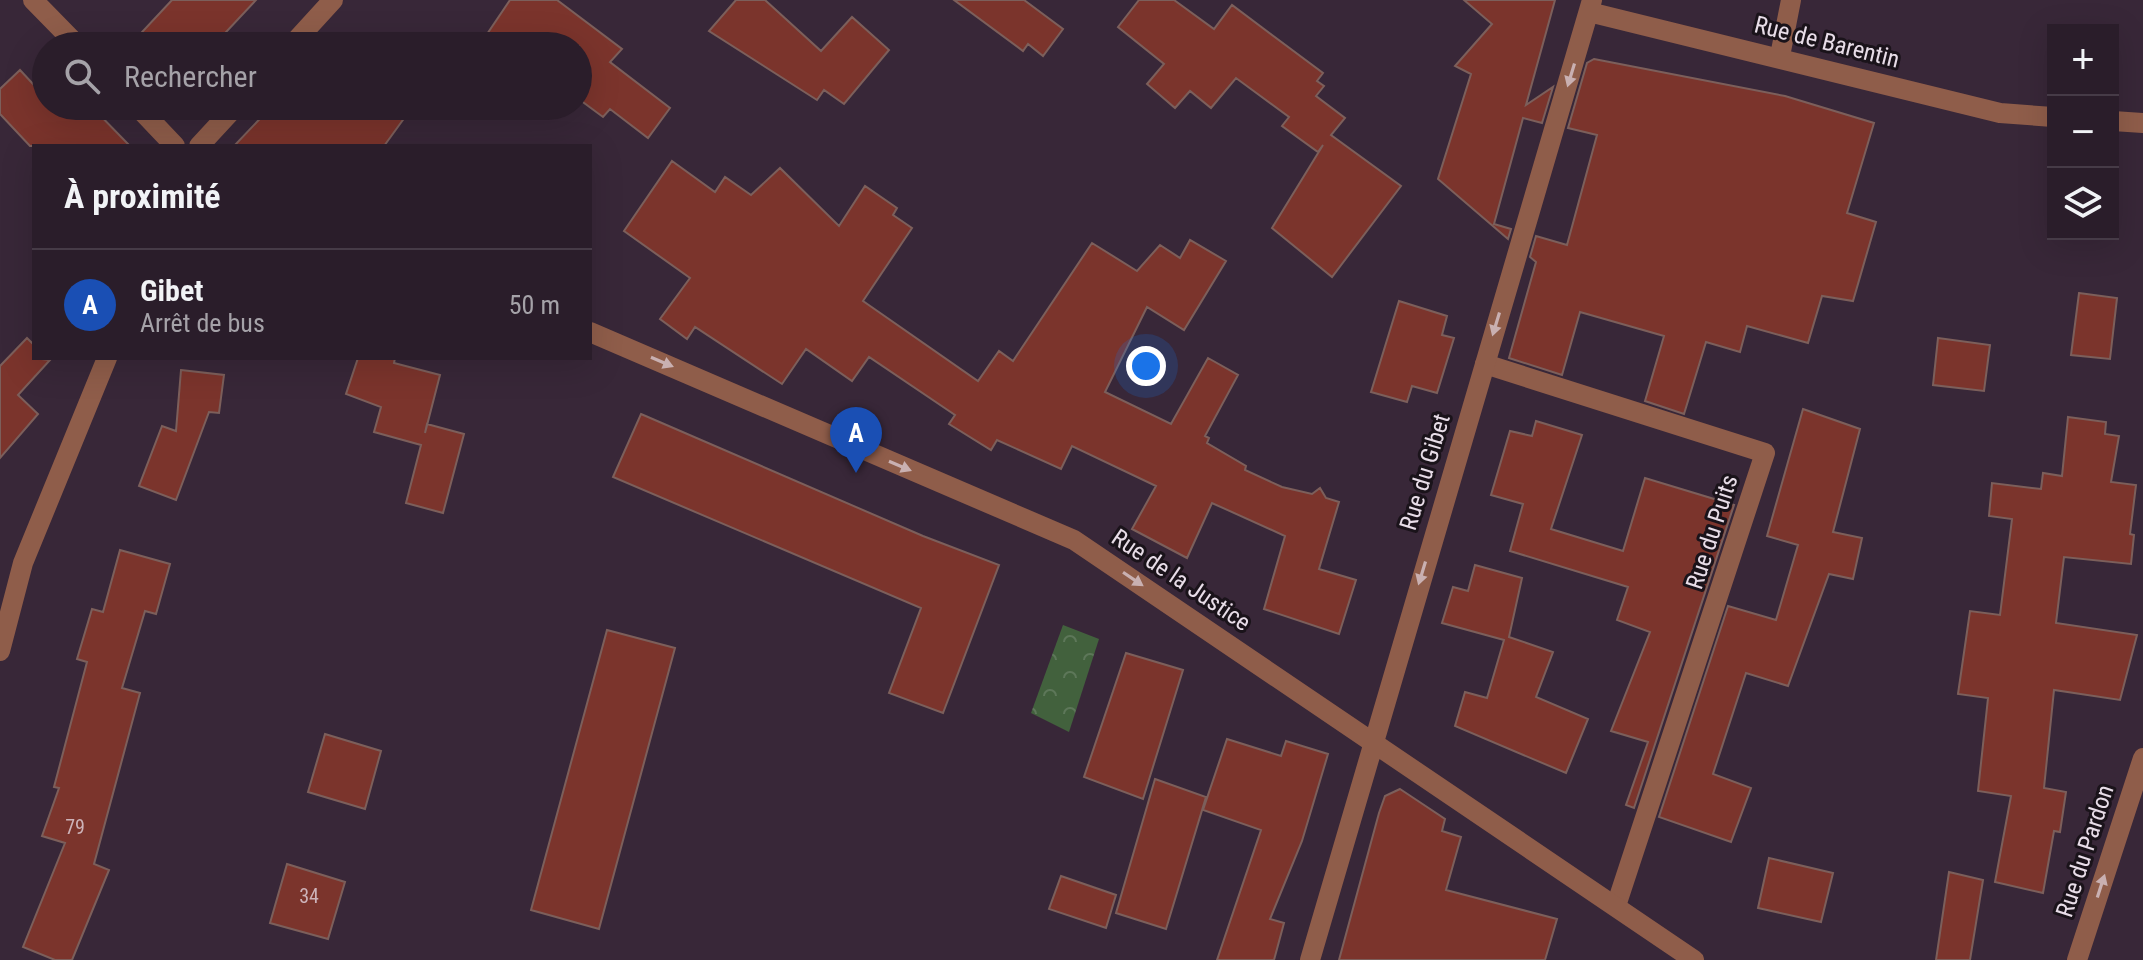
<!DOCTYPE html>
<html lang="fr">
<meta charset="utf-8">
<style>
:root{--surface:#2a1d2a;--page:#362a36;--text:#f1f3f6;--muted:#a5a2a8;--line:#463b47;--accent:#52cdce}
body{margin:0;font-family:"Roboto Condensed",sans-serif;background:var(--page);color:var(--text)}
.controls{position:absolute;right:24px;top:24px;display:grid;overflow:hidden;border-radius:0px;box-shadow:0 8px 32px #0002}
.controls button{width:72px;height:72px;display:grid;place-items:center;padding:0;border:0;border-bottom:2px solid var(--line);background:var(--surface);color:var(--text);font:40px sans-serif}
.you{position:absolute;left:1146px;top:366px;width:28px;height:28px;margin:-20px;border:6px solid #fff;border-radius:50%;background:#1a73e8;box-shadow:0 0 0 12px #1a73e833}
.badge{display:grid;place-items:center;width:52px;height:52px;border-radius:50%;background:var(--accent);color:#fff;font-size:26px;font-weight:700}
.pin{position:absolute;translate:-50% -66px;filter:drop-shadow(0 2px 4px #0008)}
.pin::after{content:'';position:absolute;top:42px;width:28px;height:24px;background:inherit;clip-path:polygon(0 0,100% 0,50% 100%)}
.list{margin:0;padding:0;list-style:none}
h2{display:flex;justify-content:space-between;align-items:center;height:104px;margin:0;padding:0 32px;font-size:34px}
h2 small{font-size:26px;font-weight:400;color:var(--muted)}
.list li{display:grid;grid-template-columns:52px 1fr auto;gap:24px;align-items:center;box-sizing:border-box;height:112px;padding:0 32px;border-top:2px solid var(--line)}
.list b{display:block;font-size:30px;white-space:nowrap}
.list p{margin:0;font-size:26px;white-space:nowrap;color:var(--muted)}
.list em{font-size:26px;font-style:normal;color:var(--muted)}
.icon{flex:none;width:44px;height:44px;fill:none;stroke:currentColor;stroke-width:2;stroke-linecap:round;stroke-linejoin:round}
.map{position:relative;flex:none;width:2143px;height:960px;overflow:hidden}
.search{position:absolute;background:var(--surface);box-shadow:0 8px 32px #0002;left:32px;top:32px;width:560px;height:88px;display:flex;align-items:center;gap:20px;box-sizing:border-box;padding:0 28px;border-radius:44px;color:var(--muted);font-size:30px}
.panel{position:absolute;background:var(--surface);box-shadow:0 8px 32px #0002;left:32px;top:144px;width:560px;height:216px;border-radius:0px}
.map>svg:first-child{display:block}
.forest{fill:url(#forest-crowns)}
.building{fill:#7b342c;stroke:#7c5f5b;stroke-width:2}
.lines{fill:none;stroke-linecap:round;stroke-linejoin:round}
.service{stroke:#8f5d4a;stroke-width:20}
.minor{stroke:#8f5d4a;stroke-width:20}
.oneway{fill:#c9b0b1}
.labels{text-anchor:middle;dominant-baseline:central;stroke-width:6;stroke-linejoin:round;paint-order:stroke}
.number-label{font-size:20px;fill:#cdb3b9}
.street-label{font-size:24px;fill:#e8dde8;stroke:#1a131a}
</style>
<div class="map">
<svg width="2143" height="960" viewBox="0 0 2143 960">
<defs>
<pattern id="forest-crowns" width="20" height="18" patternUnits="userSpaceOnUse" patternTransform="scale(2)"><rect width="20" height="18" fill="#42613d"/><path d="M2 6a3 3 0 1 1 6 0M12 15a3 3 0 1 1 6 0" fill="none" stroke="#5d7759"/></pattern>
</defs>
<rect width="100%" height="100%" fill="#382738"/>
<path class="forest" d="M1063 625 1099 639 1069 732 1031 713Z"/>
<path class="building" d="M172 0H256L213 46H129Z
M510 0H557L622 49 610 62 670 108 648 138 610 109 603 117 580 100 578 103 579 46H479Z
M736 0H765L821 51 852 17 889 50 844 104 824 90 817 100 709 31Z
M954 0H1024L1063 29 1043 56 1028 44 1023 51Z
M1139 0H1174L1214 29 1232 5 1323 73 1317 81 1324 86 1316 96 1345 118 1331 135 1401 186 1332 277 1272 228 1323 145 1318 152 1282 126 1289 117 1236 78 1211 108 1190 91 1175 108 1147 84 1164 64 1118 27Z
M1464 0H1555L1526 105 1553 87 1542 123 1523 118 1494 224 1511 229 1508 239 1438 179 1471 74 1455 66 1492 24Z
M1594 59 1785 96 1874 123 1847 213 1876 222 1853 301 1822 296 1808 343 1747 326 1740 352 1706 342 1684 414 1645 401 1664 336 1580 312 1562 375 1509 358 1536 262 1530 257 1536 236 1567 245 1597 135 1568 128 1587 63Z
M20 70 46 98V106H91L130 146H30L0 114V89Z
M272 106H413L384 146H234Z
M672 161 715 192 725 177 751 195 780 168 839 226 865 186 897 208 893 215 912 228 863 301 978 381 999 351 1013 361 1092 243 1137 271 1160 245 1180 258 1190 240 1226 261 1184 330 1147 307 1105 392 1171 424 1208 358 1238 375 1205 436 1209 438 1207 443 1246 466 1245 470 1282 487 1312 494 1320 488 1326 498 1339 502 1319 569 1356 580 1339 634 1264 609 1285 536 1212 503 1187 558 1132 529 1156 486 1072 446 1061 469 997 440 991 450 949 424 955 415 869 357 852 381 806 349 782 384 695 327 687 339 660 319 690 278 624 231Z
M2079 293 2117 298 2110 359 2071 355Z
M1399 301 1447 316 1442 335 1454 338 1437 393 1412 386 1407 402 1371 392Z
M27 338 34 345V358L50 360 18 395 38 414 0 458V366Z
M1938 338 1990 345 1984 391 1933 385Z
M358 358H395L394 363 440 375 425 433 427 424 464 434 443 513 406 503 421 445 374 432 381 407 346 394Z
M181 370 224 375 219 413 209 412 176 500 139 486 162 426 176 431Z
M1803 409 1860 429 1833 532 1862 538 1853 579 1829 574 1788 686 1746 673 1713 774 1751 788 1731 842 1659 817 1728 606 1776 620 1798 545 1767 536Z
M641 414 923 536 999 565 943 713 889 693 921 608 613 477Z
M2068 417 2106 422 2105 434 2119 436 2111 482 2136 485 2130 534 2134 535 2131 564 2064 557 2056 623 2137 635 2120 700 2054 690 2044 788 2066 792 2060 832 2054 831 2043 893 1995 882 2011 796 1978 791 1988 698 1958 694 1970 611 2000 615 2012 519 1989 516 1992 483 2041 489 2043 473 2062 476Z
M1536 421 1582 435 1551 529 1623 551 1645 478 1734 505 1634 808 1626 805 1648 742 1611 731 1650 632 1617 620 1628 587 1510 551 1523 504 1491 495 1510 431 1532 436Z
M120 550 170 564 156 614 145 611 122 688 140 693 94 864 109 870 72 960H55L23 947 65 843 42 836 59 788 54 787 87 662 77 659 92 609 103 612Z
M1475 565 1522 578 1509 637 1553 652 1536 697 1588 719 1566 773 1455 726 1465 692 1487 698 1504 640 1442 623 1453 587 1468 591Z
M607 630 675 648 599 929 531 910Z
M1126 653 1183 670 1143 799 1084 777Z
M325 734 381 751 365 809 308 792Z
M1227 739 1281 756 1286 741 1328 754 1302 841 1270 919 1284 923 1274 960H1217L1261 830 1203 810Z
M1155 779 1206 797 1166 929 1116 913Z
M1400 789 1445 819 1442 831 1461 837 1446 890 1557 919 1545 960H1339L1379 813 1385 796Z
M1769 858 1833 873 1821 922 1758 908Z
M287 864 345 882 328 939 270 923Z
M1949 872 1983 880 1970 960H1936Z
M1061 876 1116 895 1106 928 1049 909Z"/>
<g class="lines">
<path class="service" d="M1485 364 1765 453 1616 906"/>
<path class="minor" d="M33 0 78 46
M1589 12 2000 113 2053 117
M291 46 333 0
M1780 56 1791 0
M137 106 175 146
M2113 121 2143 123
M199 146 236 106
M590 332 1074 540 1694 960
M0 651 23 563 107 358
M1310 960 1592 0
M2077 960 2143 758"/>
</g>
<defs><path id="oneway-solid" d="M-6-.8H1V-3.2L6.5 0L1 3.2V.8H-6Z" transform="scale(2)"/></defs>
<g class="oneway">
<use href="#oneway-solid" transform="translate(1571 75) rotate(107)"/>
<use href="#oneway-solid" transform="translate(1496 324) rotate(107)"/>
<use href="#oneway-solid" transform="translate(662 362) rotate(23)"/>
<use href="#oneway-solid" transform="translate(900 466) rotate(23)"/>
<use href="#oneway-solid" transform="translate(1422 573) rotate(107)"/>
<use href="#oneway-solid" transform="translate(1133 579) rotate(34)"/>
<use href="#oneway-solid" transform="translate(2101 886) rotate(-72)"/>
</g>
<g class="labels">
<g class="number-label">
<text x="75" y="827">79</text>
<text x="309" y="896">34</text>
</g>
<g class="street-label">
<text transform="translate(1827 42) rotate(14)">Rue de Barentin</text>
<text transform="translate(1425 472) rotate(-73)">Rue du Gibet</text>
<text transform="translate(1712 532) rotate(-72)">Rue du Puits</text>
<text transform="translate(1181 580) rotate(34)">Rue de la Justice</text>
<text transform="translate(2085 851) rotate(-72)">Rue du Pardon</text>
</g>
</g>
</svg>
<div class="controls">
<button>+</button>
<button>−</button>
<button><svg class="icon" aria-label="layers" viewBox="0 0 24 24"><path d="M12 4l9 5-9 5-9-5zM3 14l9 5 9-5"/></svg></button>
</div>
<div class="you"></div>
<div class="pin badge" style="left:856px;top:473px;background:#1a4fb4">A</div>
<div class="search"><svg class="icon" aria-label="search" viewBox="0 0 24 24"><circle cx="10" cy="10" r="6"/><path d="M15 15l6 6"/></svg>Rechercher</div>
<section class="panel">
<h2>À proximité<small></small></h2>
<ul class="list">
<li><span class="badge" style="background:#1a4fb4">A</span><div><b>Gibet</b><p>Arrêt de bus</p></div><em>50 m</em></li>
</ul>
</section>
</div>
